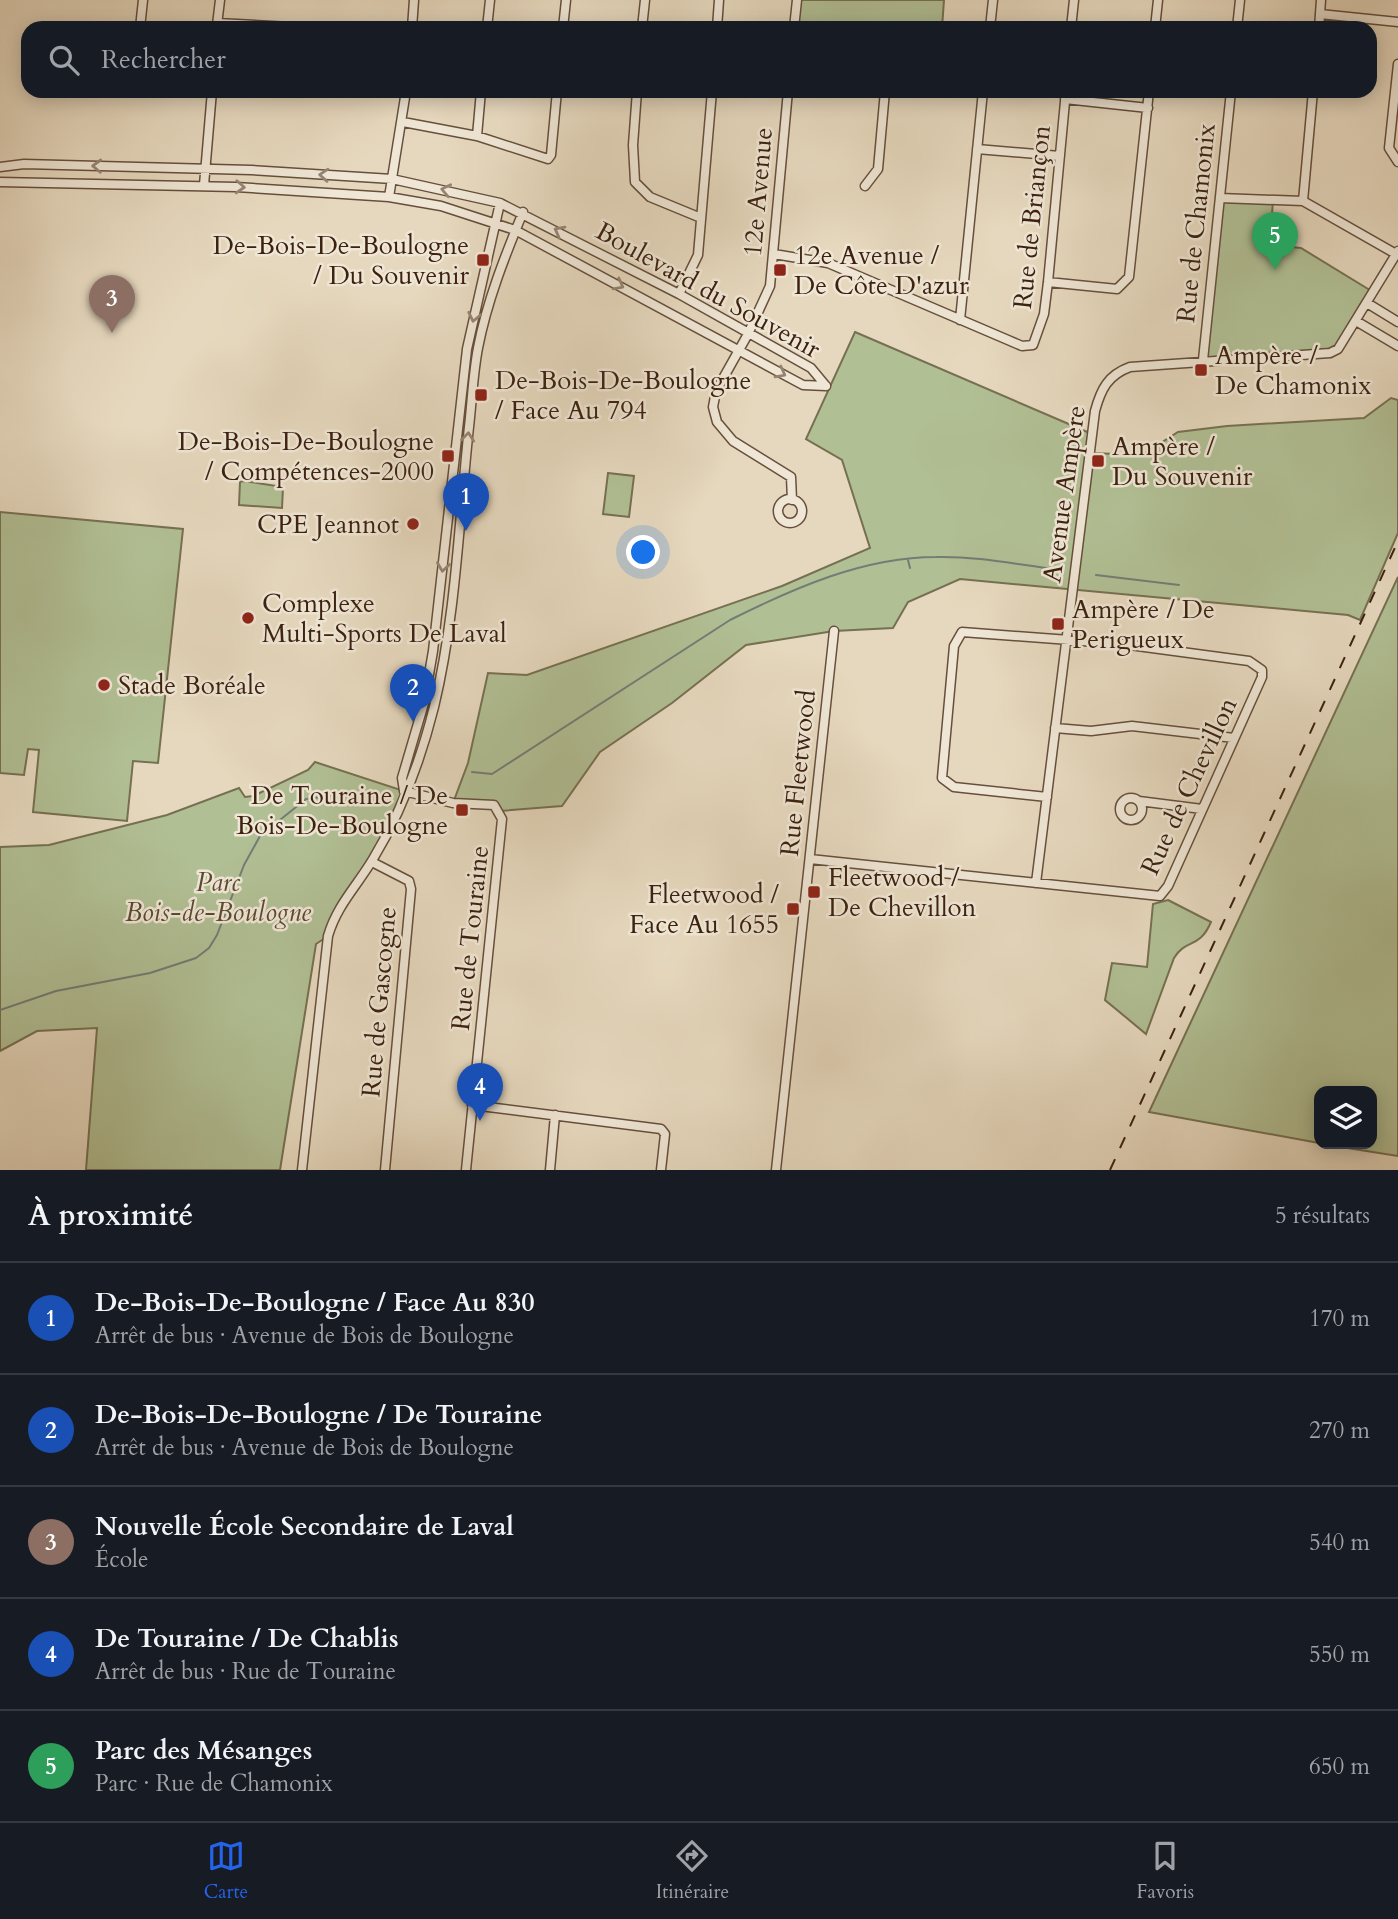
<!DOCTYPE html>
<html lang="fr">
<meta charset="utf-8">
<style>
:root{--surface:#171b24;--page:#242831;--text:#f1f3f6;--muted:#9ea1a6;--line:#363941;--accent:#2563eb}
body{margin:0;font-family:Cardo,serif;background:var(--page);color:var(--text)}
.controls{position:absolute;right:21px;bottom:21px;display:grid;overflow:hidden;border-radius:14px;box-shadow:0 4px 18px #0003}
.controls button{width:63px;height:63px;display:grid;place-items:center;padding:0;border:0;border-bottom:2px solid var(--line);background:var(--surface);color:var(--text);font:35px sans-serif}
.you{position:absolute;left:644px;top:553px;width:24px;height:24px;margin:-18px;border:5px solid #fff;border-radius:50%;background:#1a73e8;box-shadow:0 0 0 10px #1a73e833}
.badge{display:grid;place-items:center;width:46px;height:46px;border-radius:50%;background:var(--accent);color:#fff;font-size:23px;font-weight:700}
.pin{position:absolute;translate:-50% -58px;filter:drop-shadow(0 2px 4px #0008)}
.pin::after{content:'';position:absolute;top:37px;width:24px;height:21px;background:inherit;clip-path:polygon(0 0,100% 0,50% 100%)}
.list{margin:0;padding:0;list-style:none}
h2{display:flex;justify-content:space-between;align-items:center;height:91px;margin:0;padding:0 28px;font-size:30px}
h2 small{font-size:23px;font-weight:400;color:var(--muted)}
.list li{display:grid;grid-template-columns:46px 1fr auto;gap:21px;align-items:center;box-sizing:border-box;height:112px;padding:0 28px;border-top:2px solid var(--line)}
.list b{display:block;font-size:26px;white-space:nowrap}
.list p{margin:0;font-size:23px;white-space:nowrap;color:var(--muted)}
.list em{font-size:23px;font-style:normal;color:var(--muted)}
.icon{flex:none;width:38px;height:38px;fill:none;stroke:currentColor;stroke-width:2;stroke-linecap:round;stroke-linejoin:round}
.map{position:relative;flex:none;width:1398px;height:1170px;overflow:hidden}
.search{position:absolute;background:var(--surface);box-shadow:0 4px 18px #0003;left:21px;right:21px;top:21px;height:77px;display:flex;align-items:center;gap:18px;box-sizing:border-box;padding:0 24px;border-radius:21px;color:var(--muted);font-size:26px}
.sheet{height:651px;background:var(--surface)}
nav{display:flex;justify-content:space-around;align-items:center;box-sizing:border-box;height:98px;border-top:2px solid var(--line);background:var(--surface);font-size:19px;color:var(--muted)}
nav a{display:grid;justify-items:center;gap:4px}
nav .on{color:var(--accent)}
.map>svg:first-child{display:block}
.green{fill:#b1bf94;stroke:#767052;stroke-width:2}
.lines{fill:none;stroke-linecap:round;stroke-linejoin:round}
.stream{stroke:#747c76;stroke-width:2}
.minor-casing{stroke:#664f3c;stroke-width:11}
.minor{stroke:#efe6d5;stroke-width:8}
.rail{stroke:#3c2110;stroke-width:2;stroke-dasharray:12 12;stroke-linecap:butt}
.oneway{stroke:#968472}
.poi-dot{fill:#8f2418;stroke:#efe6d5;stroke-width:2.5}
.labels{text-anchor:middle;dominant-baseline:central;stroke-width:5;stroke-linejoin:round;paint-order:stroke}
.street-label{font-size:26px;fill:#3c2110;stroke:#efe6d5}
.poi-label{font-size:26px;fill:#3c2110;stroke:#efe6d5;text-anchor:start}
.park-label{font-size:26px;font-style:italic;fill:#594831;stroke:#efe6d5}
</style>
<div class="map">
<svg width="1398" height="1170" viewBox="0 0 1398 1170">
<rect width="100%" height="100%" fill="#e6d8be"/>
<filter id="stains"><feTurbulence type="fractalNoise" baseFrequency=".00286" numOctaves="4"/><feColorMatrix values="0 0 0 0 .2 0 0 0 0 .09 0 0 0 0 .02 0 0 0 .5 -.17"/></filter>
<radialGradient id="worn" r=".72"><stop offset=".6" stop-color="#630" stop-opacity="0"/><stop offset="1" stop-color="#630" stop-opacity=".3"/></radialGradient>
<path class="green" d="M797 0H944L942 28H842L795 23Z
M1220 198 1273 200 1270 245 1301 248 1373 292 1338 349 1203 360Z
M855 332 1092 434 1091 453 1142 455 1178 432 1227 426 1364 418 1391 398 1398 400V533L1360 620 1348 615 960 579 908 602 893 628 834 631 746 645 672 703 600 752 562 806 500 811 494 805 453 803 468 763 488 673 527 675 782 586 870 548 842 460 806 439Z
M608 473 634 476 629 517 603 514Z
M244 481 283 487 282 508 239 505 240 482Z
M0 512 183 529 158 763 133 761 127 821 33 812 39 750 28 749 24 775 0 773Z
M1398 577V1156L1322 1144H1372V1091H1319V1143L1149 1112Z
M315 762 404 791 387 834 328 936 316 944 280 1170H86L97 1028 37 1031 0 1051V847L49 845 167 815 239 788 245 797 253 796 308 770Z
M1168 900 1211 922C1199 950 1186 938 1174 958L1146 1034 1105 1000 1112 963 1147 967 1153 904Z"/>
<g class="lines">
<path class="stream" d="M908 560 910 568
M1096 575 1179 585
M472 772 492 774 730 620C794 588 864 557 936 557 976 556 1014 564 1053 569
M0 1010 56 991 150 973 196 958 209 948 217 935 244 865 260 836 306 799 343 794"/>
<g class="minor-casing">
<path id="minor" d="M1320 14 1398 22
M218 23 309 28
M217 25 220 0
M140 28 143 0
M412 28 414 0
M487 28 490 0
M563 28 566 0
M642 28 645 0
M717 28 719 0
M794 28 797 0
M990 28 993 0
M1071 28 1074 0
M1155 28 1158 0
M1237 28 1240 0
M1319 28 1321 0
M1398 64 1389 148 1398 162
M637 91 633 145 635 182 650 197 701 218
M788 91 770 286 748 334 716 391 713 407 717 422 733 441 791 477 792 500
M1065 99 1148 108
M403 122 477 136 548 159 551 155 557 91
M477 136 481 91
M977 149 1060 156
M0 167 24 164 251 170 392 179 500 203 679 294 811 368 826 386
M0 182 236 187 389 197 441 206 515 230 803 385 826 386
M204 185 212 91
M865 186 878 169 885 91
M389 197 406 91
M1220 198 1303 201 1396 254
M1303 201 1313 91
M774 254 828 263 1008 340 1022 346 1033 345 1044 314 1048 282 1066 91
M1048 282 1117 289 1129 277 1149 91
M679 294 698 255 712 91
M1367 303 1398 322
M960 320 983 91
M1356 321 1398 346
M1203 360 1231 91
M778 511a12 12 0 1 1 24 0a12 12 0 1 1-24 0Z
M1055 728 1091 731 1132 726 1234 738
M404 791 402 778 424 703 433 651 467 349 500 203
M404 791 453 803 494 805 502 819 466 1170
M1120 809a11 11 0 1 1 22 0a11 11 0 1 1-22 0Z
M1139 801 1202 809
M810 859 1160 896 1168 886 1262 677V670L1249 661 1122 644 962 632 954 646 942 778 954 787 1047 797
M372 862 409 881 411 889 385 1170
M1036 883 1095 411C1101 389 1108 375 1130 367L1330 353 1338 349 1398 251
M472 1105 661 1129 665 1134 661 1170
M302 1170 328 936C337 905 357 886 373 859 401 813 421 759 434 707 456 616 459 520 469 427 472 401 473 374 478 348 487 301 505 256 523 212
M550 1170 555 1115
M776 1170 834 631"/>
</g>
<use href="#minor" class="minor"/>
<path class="rail" d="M1110 1170 1398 541"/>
</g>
<defs><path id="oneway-chevron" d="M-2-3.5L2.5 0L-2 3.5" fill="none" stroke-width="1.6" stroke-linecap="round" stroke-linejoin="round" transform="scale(1.75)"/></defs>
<g class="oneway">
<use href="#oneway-chevron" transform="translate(97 166) rotate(-178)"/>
<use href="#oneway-chevron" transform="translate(324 175) rotate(-176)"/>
<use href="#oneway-chevron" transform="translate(240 187) rotate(3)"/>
<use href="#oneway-chevron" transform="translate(446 190) rotate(-168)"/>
<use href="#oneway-chevron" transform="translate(559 231) rotate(-152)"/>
<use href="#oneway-chevron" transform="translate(619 285) rotate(28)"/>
<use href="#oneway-chevron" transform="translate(474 317) rotate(102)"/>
<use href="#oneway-chevron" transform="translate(781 373) rotate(28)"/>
<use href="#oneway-chevron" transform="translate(468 437) rotate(-84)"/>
<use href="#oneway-chevron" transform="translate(443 567) rotate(98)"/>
</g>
<g class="poi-dot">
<rect x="476" y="253" width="14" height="14" rx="3.5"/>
<rect x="773" y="263" width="14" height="14" rx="3.5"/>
<rect x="1194" y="363" width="14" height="14" rx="3.5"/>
<rect x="474" y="388" width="14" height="14" rx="3.5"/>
<rect x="441" y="449" width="14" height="14" rx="3.5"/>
<rect x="1091" y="454" width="14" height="14" rx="3.5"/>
<circle cx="413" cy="524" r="7"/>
<circle cx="248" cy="618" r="7"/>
<rect x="1051" y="617" width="14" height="14" rx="3.5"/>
<circle cx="104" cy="685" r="7"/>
<rect x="455" y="803" width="14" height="14" rx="3.5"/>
<rect x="807" y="885" width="14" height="14" rx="3.5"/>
<rect x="786" y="902" width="14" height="14" rx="3.5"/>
</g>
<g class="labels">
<g class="street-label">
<text transform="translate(758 192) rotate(-85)">12e Avenue</text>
<text transform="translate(1032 217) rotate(-84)">Rue de Briançon</text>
<text transform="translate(1196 223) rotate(-84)">Rue de Chamonix</text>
<text transform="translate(708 290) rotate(29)">Boulevard du Souvenir</text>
<text transform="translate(1064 494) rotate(-82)">Avenue Ampère</text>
<text transform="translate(798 773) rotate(-84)">Rue Fleetwood</text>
<text transform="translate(1189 786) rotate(-65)">Rue de Chevillon</text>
<text transform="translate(470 938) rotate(-84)">Rue de Touraine</text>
<text transform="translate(379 1002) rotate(-85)">Rue de Gascogne</text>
</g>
<g class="poi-label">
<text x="469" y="245" text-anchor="end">De-Bois-De-Boulogne<tspan x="469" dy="30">/ Du Souvenir</tspan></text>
<text x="794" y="255">12e Avenue /<tspan x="794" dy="30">De Côte D'azur</tspan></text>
<text x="1215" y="355">Ampère /<tspan x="1215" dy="30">De Chamonix</tspan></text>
<text x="495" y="380">De-Bois-De-Boulogne<tspan x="495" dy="30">/ Face Au 794</tspan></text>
<text x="434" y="441" text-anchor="end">De-Bois-De-Boulogne<tspan x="434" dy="30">/ Compétences-2000</tspan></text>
<text x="1112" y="446">Ampère /<tspan x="1112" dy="30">Du Souvenir</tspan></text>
<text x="399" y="524" text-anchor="end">CPE Jeannot</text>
<text x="262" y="603">Complexe<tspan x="262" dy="30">Multi-Sports De Laval</tspan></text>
<text x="1072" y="609">Ampère / De<tspan x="1072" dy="30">Perigueux</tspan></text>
<text x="118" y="685">Stade Boréale</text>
<text x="448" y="795" text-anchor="end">De Touraine / De<tspan x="448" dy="30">Bois-De-Boulogne</tspan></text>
<text x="828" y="877">Fleetwood /<tspan x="828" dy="30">De Chevillon</tspan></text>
<text x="779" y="894" text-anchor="end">Fleetwood /<tspan x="779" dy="30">Face Au 1655</tspan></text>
</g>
<g class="park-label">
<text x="218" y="882">Parc<tspan x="218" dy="30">Bois-de-Boulogne</tspan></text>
</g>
</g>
<rect width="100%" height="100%" filter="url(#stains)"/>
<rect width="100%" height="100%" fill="url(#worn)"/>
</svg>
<div class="controls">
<button><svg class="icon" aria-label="layers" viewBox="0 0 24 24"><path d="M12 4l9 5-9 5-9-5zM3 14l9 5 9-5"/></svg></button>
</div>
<div class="you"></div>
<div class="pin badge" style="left:466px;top:531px;background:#1a4fb4">1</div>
<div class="pin badge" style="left:413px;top:722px;background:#1a4fb4">2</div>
<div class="pin badge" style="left:112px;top:333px;background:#8d6e63">3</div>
<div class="pin badge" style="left:480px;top:1121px;background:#1a4fb4">4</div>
<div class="pin badge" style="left:1275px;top:270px;background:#2e9e5b">5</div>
<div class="search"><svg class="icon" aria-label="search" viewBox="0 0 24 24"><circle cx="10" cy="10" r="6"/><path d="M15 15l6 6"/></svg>Rechercher</div>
</div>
<section class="sheet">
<h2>À proximité<small>5 résultats</small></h2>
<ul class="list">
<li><span class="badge" style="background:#1a4fb4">1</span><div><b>De-Bois-De-Boulogne / Face Au 830</b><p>Arrêt de bus · Avenue de Bois de Boulogne</p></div><em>170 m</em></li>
<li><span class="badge" style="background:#1a4fb4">2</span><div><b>De-Bois-De-Boulogne / De Touraine</b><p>Arrêt de bus · Avenue de Bois de Boulogne</p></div><em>270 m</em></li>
<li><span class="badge" style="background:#8d6e63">3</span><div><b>Nouvelle École Secondaire de Laval</b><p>École</p></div><em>540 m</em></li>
<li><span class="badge" style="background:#1a4fb4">4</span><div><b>De Touraine / De Chablis</b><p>Arrêt de bus · Rue de Touraine</p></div><em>550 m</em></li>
<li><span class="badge" style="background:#2e9e5b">5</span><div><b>Parc des Mésanges</b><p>Parc · Rue de Chamonix</p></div><em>650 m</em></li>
</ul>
</section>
<nav>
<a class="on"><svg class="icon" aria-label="map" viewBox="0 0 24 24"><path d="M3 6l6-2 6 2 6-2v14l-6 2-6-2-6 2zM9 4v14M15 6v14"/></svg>Carte</a>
<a><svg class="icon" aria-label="directions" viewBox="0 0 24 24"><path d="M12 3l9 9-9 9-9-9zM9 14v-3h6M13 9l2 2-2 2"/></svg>Itinéraire</a>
<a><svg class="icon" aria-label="saved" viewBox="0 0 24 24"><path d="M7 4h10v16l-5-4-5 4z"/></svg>Favoris</a>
</nav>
